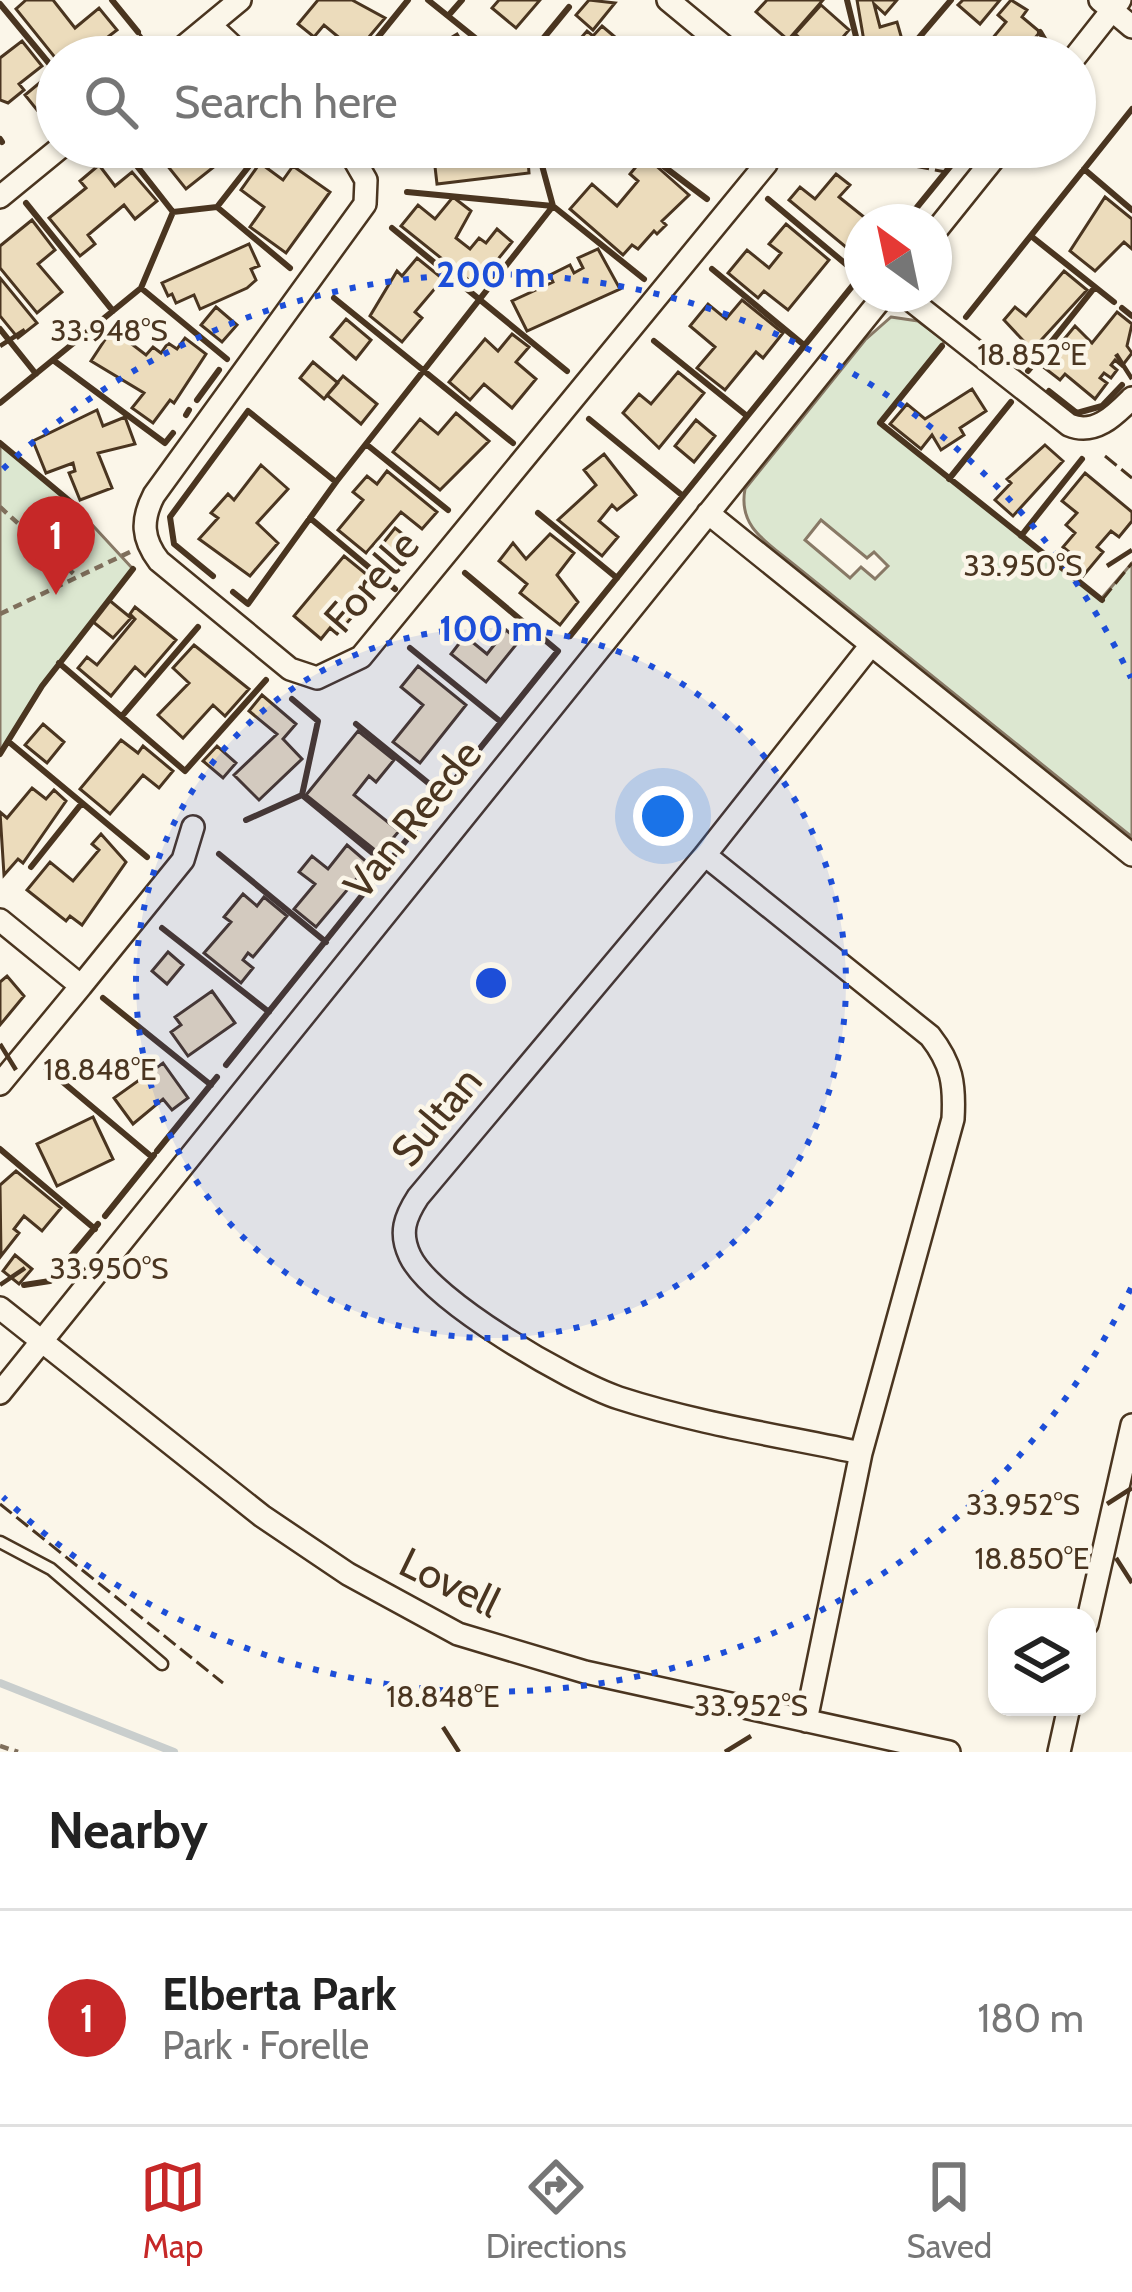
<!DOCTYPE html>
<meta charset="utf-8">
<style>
:root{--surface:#fff;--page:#f6f6f6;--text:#222;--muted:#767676;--line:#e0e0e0;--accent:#c62828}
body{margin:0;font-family:Cabin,sans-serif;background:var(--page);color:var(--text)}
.controls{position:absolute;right:36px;bottom:36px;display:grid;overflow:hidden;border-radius:24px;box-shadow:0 3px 9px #0004}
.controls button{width:108px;height:108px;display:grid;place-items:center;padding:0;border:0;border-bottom:3px solid var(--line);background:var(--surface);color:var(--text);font:60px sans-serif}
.compass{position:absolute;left:844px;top:204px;width:108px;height:108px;border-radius:50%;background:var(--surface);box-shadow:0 3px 9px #0004;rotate:327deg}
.you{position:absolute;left:663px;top:816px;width:42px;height:42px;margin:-30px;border:9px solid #fff;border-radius:50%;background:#1a73e8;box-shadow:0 0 0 18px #1a73e833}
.badge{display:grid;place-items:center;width:78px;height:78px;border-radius:50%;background:var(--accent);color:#fff;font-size:39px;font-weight:700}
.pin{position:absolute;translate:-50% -99px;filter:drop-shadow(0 3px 6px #0008)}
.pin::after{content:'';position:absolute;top:63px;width:42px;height:36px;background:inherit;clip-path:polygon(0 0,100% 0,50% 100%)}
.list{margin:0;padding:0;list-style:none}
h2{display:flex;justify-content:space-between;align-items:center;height:156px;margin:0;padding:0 48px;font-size:51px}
h2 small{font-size:39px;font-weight:400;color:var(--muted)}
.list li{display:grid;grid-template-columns:78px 1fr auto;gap:36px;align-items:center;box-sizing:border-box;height:216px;padding:0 48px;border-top:3px solid var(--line)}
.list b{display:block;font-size:45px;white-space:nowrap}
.list p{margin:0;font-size:39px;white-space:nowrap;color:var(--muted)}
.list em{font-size:39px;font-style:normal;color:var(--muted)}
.icon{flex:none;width:66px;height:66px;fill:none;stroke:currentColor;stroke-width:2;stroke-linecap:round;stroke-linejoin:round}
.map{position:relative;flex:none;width:1132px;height:1752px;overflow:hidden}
.search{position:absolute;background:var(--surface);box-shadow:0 3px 9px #0004;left:36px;right:36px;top:36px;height:132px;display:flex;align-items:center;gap:30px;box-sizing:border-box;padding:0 42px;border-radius:66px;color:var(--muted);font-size:45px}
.sheet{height:372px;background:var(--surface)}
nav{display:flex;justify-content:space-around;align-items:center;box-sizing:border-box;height:168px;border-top:3px solid var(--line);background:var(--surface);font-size:33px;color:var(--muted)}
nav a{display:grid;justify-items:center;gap:6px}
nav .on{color:var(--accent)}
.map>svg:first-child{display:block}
.green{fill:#dce7d0;stroke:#887966;stroke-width:3;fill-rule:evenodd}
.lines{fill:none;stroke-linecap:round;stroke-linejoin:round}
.stream{stroke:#c9cecd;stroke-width:8}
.building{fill:#ecdcbc;stroke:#4a3520;stroke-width:3}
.service-casing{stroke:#4a3520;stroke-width:15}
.minor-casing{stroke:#4a3520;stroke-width:26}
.path{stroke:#7f6f5c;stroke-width:4.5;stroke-dasharray:9 6;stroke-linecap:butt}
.service{stroke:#fbf6e9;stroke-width:10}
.minor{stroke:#fbf6e9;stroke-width:21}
.fence{stroke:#4a3520;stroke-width:3;stroke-dasharray:15 6;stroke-linecap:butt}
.wall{stroke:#4a3520;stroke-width:6}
.ticks{fill:none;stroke:#4a3520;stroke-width:4.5}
.ring{fill:none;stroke:#1d4ed8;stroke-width:6;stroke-dasharray:6 12}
.labels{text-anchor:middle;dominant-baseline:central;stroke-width:9;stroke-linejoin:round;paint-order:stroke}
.street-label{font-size:42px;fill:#4a3520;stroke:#fbf6e9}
.ticks-label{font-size:30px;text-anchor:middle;fill:#4a3520;stroke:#fbf6e9;stroke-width:9;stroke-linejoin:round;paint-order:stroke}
.centre{fill:#1d4ed8;stroke:#fbf6e9;stroke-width:6}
.ring-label{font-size:36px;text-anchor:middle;font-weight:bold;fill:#1d4ed8;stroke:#fbf6e9;stroke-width:9;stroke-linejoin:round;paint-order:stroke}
</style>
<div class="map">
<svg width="1132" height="1752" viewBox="0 0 1132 1752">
<rect width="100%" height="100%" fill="#fbf6e9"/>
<path class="green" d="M891 317 918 321 945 341 881 423 1101 599 1132 563V837L792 563C765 541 738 526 745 489L865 340ZM821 520 867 558 874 552 888 566 875 579 861 567 850 578 805 540Z
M0 443 72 503 133 569 42 686 0 754Z"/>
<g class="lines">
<path class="stream" d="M0 1683 174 1752"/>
</g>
<path class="building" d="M26 0H53L75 28 99 8 117 30 100 43 109 54 57 60 16 9Z
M318 0H352L385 18 352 57H338L332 52 342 40 324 25 314 37 298 24Z
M499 0H540L516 28 492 8Z
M589 0 615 3 593 30 576 15Z
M767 0H823L788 40 756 12Z
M857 0H897L885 14 874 4 880 27 897 22 903 43 866 53Z
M963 0H1000L980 24 958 5Z
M1011 0 1027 10 1022 17 1040 32 1019 57H977L1006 22 998 15Z
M821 5 849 30 831 51 838 57H789L802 40 795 34Z
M602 26 635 54 633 57H572L577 52 572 48 587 31 593 36Z
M457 34 471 57H419Z
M22 41 42 66 19 84 24 90 8 103 0 100V58Z
M395 41 404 42 413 57H368Z
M43 80 57 102 41 115 25 95Z
M187 147H239L186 189 166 164Z
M452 147H527L529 173 437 184 434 158 452 155Z
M645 156 689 195 662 221 666 225 657 234 654 231 638 249 632 245 623 255 570 209 592 184 617 206 638 181 630 174Z
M260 163 283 180 293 166 330 192 286 253 250 227 264 207 241 190Z
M99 165 115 186 132 172 157 201 135 219 124 205 88 235 95 244 80 256 49 218 86 188 80 181Z
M836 174 850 185 839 197 869 221 862 222 847 248 789 200 800 187 815 199Z
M453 197 471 211 456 238 470 249 479 238 486 243 497 229 512 242 476 286 401 226 418 205 435 219Z
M1105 197 1132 219V249L1124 242 1095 271 1070 251Z
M32 220 55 250 38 264 62 292 37 313 0 268V246Z
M786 224 829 260 788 310 764 291 758 298 728 273 747 250 769 268 781 253 769 244Z
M249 244 259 266 251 269 256 280 247 288 200 309 194 295 176 303 172 294 168 296 162 283Z
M598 249 620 289 527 331 512 301 553 282 550 275 570 265 574 273 583 268 578 258Z
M417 258 443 279 415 312 422 318 402 342 370 316 397 271 402 276Z
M1064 271 1087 290 1032 350 1004 320 1015 307 1026 316Z
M0 278 37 323 18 338 0 316Z
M742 300 783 333 763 358 756 352 725 390 697 368 715 347 690 326 708 304 726 319Z
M216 307 237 325 222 342 201 325Z
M1117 312 1132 324 1127 346 1132 353 1122 366 1115 360 1111 365 1117 370 1111 378 1104 373 1100 378 1107 383 1095 399 1065 374 1060 380 1042 366 1075 326 1092 343Z
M346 319 371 340 356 359 331 337Z
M112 329 146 355 153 347 161 353 168 343 177 349 185 338 206 354 174 403 170 400 153 423 132 408 144 393 91 361Z
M512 334 529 347 516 362 536 379 512 408 484 384 470 400 449 382 485 339 498 351Z
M313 362 338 383 324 399 300 378Z
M678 372 704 393 659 448 623 413 639 394 651 404Z
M343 376 377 404 361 424 327 395Z
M972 389 986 411 960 428 964 435 941 450 932 435 921 449 890 424 907 404 925 419Z
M97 410 103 426 125 417 135 444 98 453 112 488 80 500 69 473 75 471 73 463 46 473 33 441Z
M456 413 489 441 440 490 393 452 420 419 438 434Z
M696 420 715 436 694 462 675 446Z
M1045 445 1063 461 1013 516 995 500 1011 483 1007 479Z
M604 454 636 495 617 510 612 505 599 521 618 537 602 556 558 520 596 485 584 470Z
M261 465 288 489 257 523 278 543 250 576 199 539 218 518 211 513 228 494 234 500Z
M387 471 437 512 422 529 401 512 366 553 338 530 363 500 353 492 367 476 377 484Z
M1085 473 1132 512V521L1119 537 1111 531 1097 547 1103 552 1083 576 1068 564 1074 556 1063 547 1075 533 1066 525 1077 513 1062 501Z
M395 528 414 543 395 566 376 552Z
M550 534 574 553 557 575 578 602 560 625 520 593 527 584 499 561 513 543 526 559Z
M344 556 371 578 345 610 353 616 337 634 330 628 321 639 294 616Z
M109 600 131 618 113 638 92 621Z
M135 607 176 640 145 676 135 667 111 696 78 668 87 657 97 665 135 619 130 614Z
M506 630 519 641 486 682 451 654 465 636 487 654Z
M194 645 249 689 225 716 213 705 183 738 158 715 189 683 173 668Z
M418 666 466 705 420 763 393 742 423 705 401 687Z
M262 695 296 724 283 739 302 759 259 800 234 775 277 734 249 711Z
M43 724 64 742 47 763 25 745Z
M358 731 394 760 376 782 369 776 354 795 399 831 380 854 306 795Z
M121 740 138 753 143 746 173 771 159 788 143 775 110 814 80 789Z
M217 746 236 763 223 778 203 761Z
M32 788 46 799 54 790 66 801 23 863 18 859 4 875 0 812 7 818Z
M101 834 126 862 82 925 70 916 66 921 27 890 50 862 73 881 99 850 92 844Z
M347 845 369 864 316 927 294 909 315 884 299 872 312 856 328 869Z
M243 894 257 906 264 897 287 916 253 957 248 953 243 960 253 968 241 983 204 953 231 922 224 917Z
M168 952 183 965 167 984 152 971Z
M7 976 24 996 0 1025V982Z
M212 991 235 1023 188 1056 171 1032 181 1025 175 1017Z
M163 1063 188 1098 172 1110 163 1099 133 1124 114 1098Z
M93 1117 113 1159 57 1186 37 1144Z
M16 1171 61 1208 42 1231 24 1216 14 1229 19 1233 1 1256 0 1185Z
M15 1255 32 1269 19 1284 3 1271Z"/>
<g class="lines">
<g class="service-casing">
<path id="service" d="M0 1542 51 1569 162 1664"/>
</g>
<g class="minor-casing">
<path id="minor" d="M668 0 737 57
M1100 0 1132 27
M210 25 244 57
M171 57 240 0
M1075 57 1120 0
M347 147 366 180 365 204 154 495C141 520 142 539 159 561L290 669 317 678 361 657 766 164 773 147
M0 197 61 147
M934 233 1003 147
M903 294 1069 425C1095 436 1115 415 1132 398
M708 513 1132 855
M705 855 930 1036C952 1064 955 1084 953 1119L861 1453 806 1721
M0 920 81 986 0 1084
M81 986 183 860 193 827
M0 1308 262 1516 348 1574 458 1634 585 1672 949 1752
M0 1393 885 294
M861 1453C781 1436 696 1423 619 1398 571 1382 431 1301 410 1256 399 1233 405 1217 418 1197L705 855 871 645
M1087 1624 1132 1425
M1059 1752 1069 1707"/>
</g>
<path class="path" d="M0 507 75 575
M0 614 130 552
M0 1746 18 1752"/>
<use href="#service" class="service"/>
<use href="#minor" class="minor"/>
<path class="fence" d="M138 32 149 46
M811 147 946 172
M1105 456 1132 478
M1102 600 1132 563
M0 1504 223 1683"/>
<path class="wall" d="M112 0 138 32
M428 0 499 57
M847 0 861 57
M0 4 57 73
M448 16 462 0
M362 57 408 0
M528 57 569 7
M648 57 661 42
M873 57 911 47
M923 57 911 47 951 0
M1037 57 1047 44 1040 32
M0 139 2 142
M638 147 707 199
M1084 169 1132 210
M407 192 553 206 644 279
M768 199 860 276
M26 203 113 311
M217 207 290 268
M173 212 217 207 264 147
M905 222 966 147
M392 228 567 371
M1031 236 1114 302
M712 269 804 345
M141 288 227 359
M334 298 513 443
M1122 308 1132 316
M966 317 1132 109
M0 329 36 374
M654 341 747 416
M942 346 880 423 1102 600
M53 360 165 443 173 433
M1028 371 1095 287
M1049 391 1077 413 1102 406 1122 385
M197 400 219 370
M0 403 141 288 173 212 122 147
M186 415 189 410
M589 419 683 496
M0 443 72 503
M366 444 448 510
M949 479 1011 402
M538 513 617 578
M310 518 395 589
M1021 536 1082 459
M213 576 174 544 170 517 248 411 336 482
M233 592 248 604 336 482 553 206 537 147
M570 636 862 274
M410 648 501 722
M59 663 185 771 266 680
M292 699 318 721 302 795 387 865
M122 716 198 627
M356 724 443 795
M9 742 147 857
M0 754 42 686 133 569
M246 820 302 795
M219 854 326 942
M31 867 82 803
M162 928 269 1012
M103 998 211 1085
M226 1065 558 651 465 573
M46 1068 152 1157
M0 1149 95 1229
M157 1151 217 1077
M105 1216 154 1155
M24 1285 50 1281 98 1224"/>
</g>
<path class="ticks" d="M0 346 25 330M1116 354 1132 379M1107 566 1132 550M0 1044 16 1070M0 1285 25 1268M1107 1504 1132 1488M1116 1558 1132 1583M443 1727 459 1752M725 1752 751 1736"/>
<circle cx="491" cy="983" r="355" fill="#1d4ed8" fill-opacity=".12"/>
<g class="ring">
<circle cx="491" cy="983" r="355"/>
<path d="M1131 1288A709 709 0 0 1 3 1497M3 469A709 709 0 0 1 1131 678"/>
</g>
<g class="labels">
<g class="street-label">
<text transform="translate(371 581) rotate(-49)">Forelle</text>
<text transform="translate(412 819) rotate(-51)">Van Reede</text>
<text transform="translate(436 1116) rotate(-50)">Sultan</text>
<text transform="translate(450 1582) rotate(26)">Lovell</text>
</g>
</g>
<g class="ticks-label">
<text x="109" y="341">33.948°S</text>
<text x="1032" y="365">18.852°E</text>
<text x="1023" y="576">33.950°S</text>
<text x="100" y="1080">18.848°E</text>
<text x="109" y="1279">33.950°S</text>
<text x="1023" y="1515">33.952°S</text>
<text x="1032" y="1569">18.850°E</text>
<text x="443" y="1707">18.848°E</text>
<text x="751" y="1716">33.952°S</text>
</g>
<circle cx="491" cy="983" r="18" class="centre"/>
<g class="ring-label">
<text x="491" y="287">200 m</text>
<text x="491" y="641">100 m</text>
</g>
</svg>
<div class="controls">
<button><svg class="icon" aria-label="layers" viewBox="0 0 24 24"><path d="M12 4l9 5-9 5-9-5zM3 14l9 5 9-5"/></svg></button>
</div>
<svg class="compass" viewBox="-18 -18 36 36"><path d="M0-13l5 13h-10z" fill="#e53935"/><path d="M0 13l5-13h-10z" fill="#767676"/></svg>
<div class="you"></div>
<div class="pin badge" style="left:56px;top:595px">1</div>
<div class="search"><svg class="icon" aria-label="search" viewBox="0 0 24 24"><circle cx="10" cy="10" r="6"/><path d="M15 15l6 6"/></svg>Search here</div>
</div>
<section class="sheet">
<h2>Nearby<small></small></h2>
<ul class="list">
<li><span class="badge">1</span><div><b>Elberta Park</b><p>Park · Forelle</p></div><em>180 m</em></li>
</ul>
</section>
<nav>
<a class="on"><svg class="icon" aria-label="map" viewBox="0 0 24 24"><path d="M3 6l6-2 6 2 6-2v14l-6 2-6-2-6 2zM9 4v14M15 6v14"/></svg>Map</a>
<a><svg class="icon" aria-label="directions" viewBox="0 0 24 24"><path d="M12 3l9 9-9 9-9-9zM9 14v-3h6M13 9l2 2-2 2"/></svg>Directions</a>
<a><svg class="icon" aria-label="saved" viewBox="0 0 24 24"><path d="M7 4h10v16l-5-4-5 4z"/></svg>Saved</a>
</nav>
